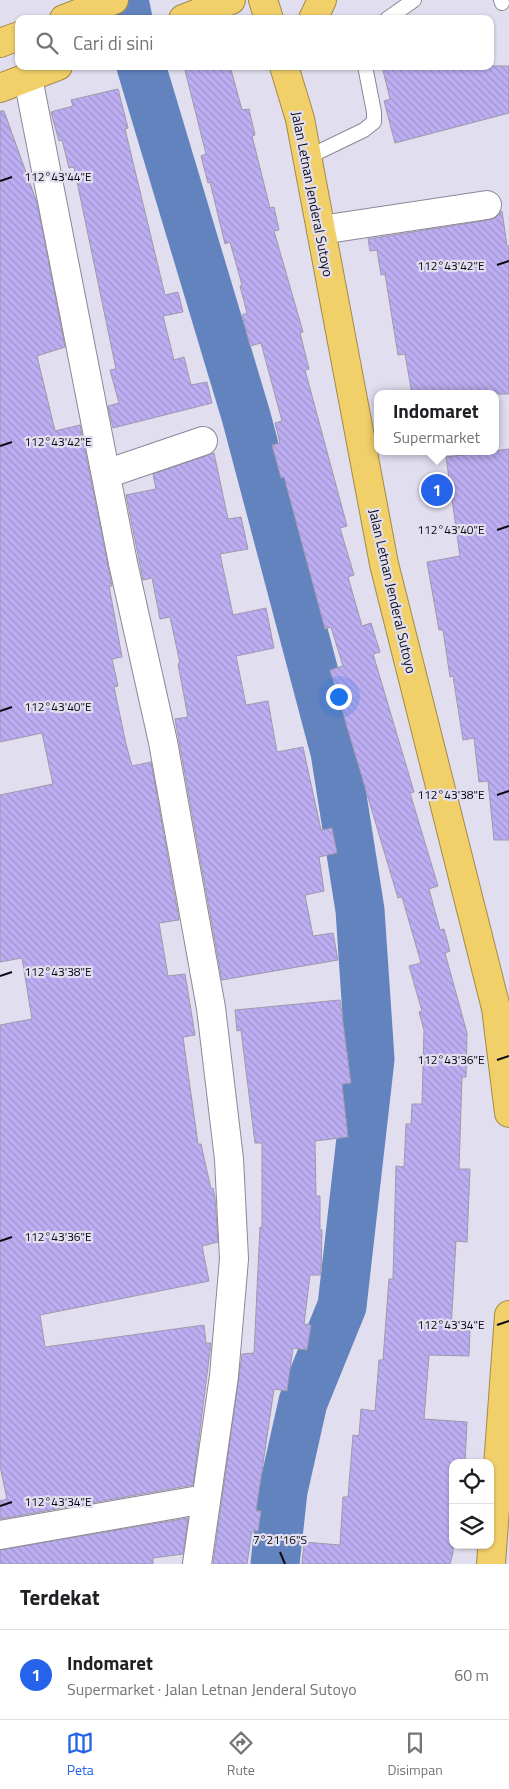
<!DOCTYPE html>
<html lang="id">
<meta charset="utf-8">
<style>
:root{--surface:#fff;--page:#f2f2f2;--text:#202124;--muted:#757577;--line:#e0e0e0;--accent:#2563eb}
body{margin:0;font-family:"Titillium Web",sans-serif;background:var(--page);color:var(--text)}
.controls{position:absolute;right:15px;bottom:15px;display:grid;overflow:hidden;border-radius:10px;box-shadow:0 1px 4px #0004}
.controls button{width:45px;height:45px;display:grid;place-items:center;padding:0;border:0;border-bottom:1px solid var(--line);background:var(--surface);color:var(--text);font:25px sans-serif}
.you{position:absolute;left:338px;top:696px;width:18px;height:18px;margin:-12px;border:4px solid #fff;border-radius:50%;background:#1a73e8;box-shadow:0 0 0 8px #1a73e833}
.badge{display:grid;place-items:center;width:32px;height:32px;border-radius:50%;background:var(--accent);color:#fff;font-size:16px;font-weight:700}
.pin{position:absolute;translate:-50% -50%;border:2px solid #fff;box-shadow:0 1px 5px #0006}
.popup{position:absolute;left:374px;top:390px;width:125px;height:65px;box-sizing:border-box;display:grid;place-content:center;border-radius:10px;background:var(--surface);filter:drop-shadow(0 1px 4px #0005);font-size:16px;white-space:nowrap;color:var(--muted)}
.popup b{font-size:19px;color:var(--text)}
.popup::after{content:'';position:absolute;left:50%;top:100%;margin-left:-10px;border:10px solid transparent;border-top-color:var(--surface)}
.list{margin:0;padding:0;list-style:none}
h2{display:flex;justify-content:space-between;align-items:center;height:65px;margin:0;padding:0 20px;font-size:21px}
h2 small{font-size:16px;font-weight:400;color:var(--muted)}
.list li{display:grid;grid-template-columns:32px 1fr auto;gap:15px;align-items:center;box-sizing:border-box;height:90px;padding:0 20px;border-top:1px solid var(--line)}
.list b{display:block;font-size:19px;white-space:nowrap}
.list p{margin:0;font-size:16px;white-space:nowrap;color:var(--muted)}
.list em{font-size:16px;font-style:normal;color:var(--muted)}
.icon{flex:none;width:28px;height:28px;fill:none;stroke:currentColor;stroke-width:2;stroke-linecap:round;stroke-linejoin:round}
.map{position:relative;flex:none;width:509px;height:1564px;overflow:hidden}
.search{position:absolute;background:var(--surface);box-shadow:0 1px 4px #0004;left:15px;right:15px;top:15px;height:55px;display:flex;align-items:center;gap:12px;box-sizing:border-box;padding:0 18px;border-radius:10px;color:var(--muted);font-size:19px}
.sheet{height:155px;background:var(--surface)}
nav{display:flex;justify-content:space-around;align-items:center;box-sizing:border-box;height:70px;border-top:1px solid var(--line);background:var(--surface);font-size:14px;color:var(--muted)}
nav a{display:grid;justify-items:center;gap:2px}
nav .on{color:var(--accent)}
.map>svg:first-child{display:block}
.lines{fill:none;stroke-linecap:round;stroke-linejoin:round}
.river{stroke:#6283be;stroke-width:49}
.building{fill:url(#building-back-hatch);stroke:#9d9aaa}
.lane-casing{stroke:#8b8897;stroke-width:16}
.street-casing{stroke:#8b8897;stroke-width:30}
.highway-casing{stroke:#a18a4a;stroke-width:30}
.lane{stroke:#fff;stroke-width:14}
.street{stroke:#fff;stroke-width:28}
.highway{stroke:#f1cf69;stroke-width:28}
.ticks{fill:none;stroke:#0c0b11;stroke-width:2}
.labels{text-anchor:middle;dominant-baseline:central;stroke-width:4.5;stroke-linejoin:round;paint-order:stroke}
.street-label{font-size:14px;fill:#0c0b11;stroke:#e1deef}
.ticks-label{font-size:12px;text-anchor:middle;fill:#0c0b11;stroke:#e1deef;stroke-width:4.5;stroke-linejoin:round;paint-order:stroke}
</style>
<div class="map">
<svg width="509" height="1564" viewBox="0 0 509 1564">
<defs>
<pattern id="building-back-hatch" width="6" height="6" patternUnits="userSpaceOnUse" patternTransform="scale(1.25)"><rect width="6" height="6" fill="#bdadf2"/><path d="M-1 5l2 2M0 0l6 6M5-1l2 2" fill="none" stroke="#a194ce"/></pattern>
</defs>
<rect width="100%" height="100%" fill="#e1deef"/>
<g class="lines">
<path class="river" d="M124 0 128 19
M141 66 246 416 335 752 360 910 370 1059 342 1306 303 1402 283 1491 275 1564"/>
</g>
<path class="building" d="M184 66H230L242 110 249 109 255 135 252 136 270 208 274 207 279 230 274 231 303 332 300 333 309 369 305 370 347 526 340 528 354 575 348 577 362 626 371 623 380 652 373 654 414 792 410 793 438 886 429 889 440 930 444 929 450 951 445 953 467 1033 466 1077H462L459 1169H470L467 1242 456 1241 451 1330 470 1331 469 1356 429 1355 424 1419 467 1422 465 1463H453V1553L450 1564H302L304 1542 340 1545 343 1497H348L353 1435 359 1436 361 1409 375 1411 379 1360H383L389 1279H393L396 1166 404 1167 406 1124H411L412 1104H422L424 1030 419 1012 422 1011 409 966 421 963 402 897 398 898 330 670 343 666 331 627 325 629 284 477 281 478 272 445 280 443 275 423 282 421 261 343 250 346 242 315 247 313 240 286 242 285 230 242 225 244 210 182 208 183 201 156 206 154Z
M382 66H509V113L395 143 384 101 390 99Z
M118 89 128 128 125 129 165 295 178 292 183 312 163 316 174 360 184 357 191 385 207 382 212 403 113 428 108 406 119 403 110 370 116 369 74 167 69 168 62 140 59 141 51 112 73 106 71 100Z
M0 111H4L37 203 65 347 37 356 55 431 80 425 112 586H109L122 657 112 659 118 686 114 687 126 744 132 766 151 762 179 920 159 923 168 976 185 974 195 1035 183 1037 198 1144H201L211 1189 213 1188 215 1198 218 1242 202 1246 209 1281 40 1315 45 1347 204 1325 206 1343H211L193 1485 0 1519V1501L7 1499 0 1466V1025L32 1019 22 958 0 962V795L53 784 42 733 0 742Z
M502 211 507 246H509V394H412L405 354 398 355 385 274 381 275 377 250 370 251 368 239 489 220 496 217Z
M509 449V840H494L488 781 479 782 474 738 463 740 453 676 450 677 443 630H439L427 562 460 556 446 457Z
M214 453 228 519 241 517 248 549 220 554 233 615 266 608 274 648 236 656 246 705 268 701 277 752 303 747 321 830 332 828 337 853 319 857 324 891 305 895 313 936 333 933 338 960 222 980 175 719 188 717 178 664 180 663 170 617 160 619 152 578 143 580 126 495 156 489 153 474Z
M340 1000 351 1083 342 1084 348 1137 315 1141 316 1196H320V1230H322L321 1275H310L304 1324 311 1325 307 1350 293 1348 287 1391 274 1389 256 1511H261L258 1531H252L247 1564H213L242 1354 254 1353 260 1227 262 1228V1143H255L241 1030 237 1031 235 1010Z
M188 1518 183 1554 153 1558V1564H0V1550Z"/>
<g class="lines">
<g class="lane-casing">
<path id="lane" d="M501 0 502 3
M387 19 414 0
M308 157 364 130 374 122V112L365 66"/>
</g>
<g class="street-casing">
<path id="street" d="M28 78 123 563 163 742 211 1008 229 1159 234 1259 224 1376 197 1564
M321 230 487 205
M106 474 203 441
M0 1535 205 1499"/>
</g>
<g class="highway-casing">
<path id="highway" d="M263 0 269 19
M64 19 114 0
M183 19 231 0
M313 19 322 0
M0 43 19 36
M284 66 300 119 384 564 496 1008 509 1113
M0 88 58 66
M491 1564 509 1315"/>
</g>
<use href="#lane" class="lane"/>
<use href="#street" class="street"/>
<use href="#highway" class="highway"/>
</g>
<path class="ticks" d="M0 181 12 177M497 265 509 261M0 446 12 442M497 530 509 526M0 711 12 707M497 795 509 791M0 976 12 972M497 1060 509 1056M0 1241 12 1237M497 1325 509 1321M0 1506 12 1502M280 1552 285 1564"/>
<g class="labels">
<g class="street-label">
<text transform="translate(313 194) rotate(79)">Jalan Letnan Jenderal Sutoyo</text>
<text transform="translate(393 591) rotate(77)">Jalan Letnan Jenderal Sutoyo</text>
</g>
</g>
<g class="ticks-label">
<text x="58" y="181">112°43'44"E</text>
<text x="451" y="270">112°43'42"E</text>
<text x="58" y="446">112°43'42"E</text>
<text x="451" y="534">112°43'40"E</text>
<text x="58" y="711">112°43'40"E</text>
<text x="451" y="799">112°43'38"E</text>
<text x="58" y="976">112°43'38"E</text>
<text x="451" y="1064">112°43'36"E</text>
<text x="58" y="1241">112°43'36"E</text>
<text x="451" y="1329">112°43'34"E</text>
<text x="58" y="1506">112°43'34"E</text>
<text x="280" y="1544">7°21'16"S</text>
</g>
</svg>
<div class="controls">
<button><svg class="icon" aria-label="locate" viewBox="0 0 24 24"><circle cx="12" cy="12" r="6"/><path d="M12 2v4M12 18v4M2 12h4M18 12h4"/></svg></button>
<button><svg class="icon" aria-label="layers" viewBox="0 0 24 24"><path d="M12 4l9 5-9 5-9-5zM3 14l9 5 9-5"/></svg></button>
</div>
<div class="you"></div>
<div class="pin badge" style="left:437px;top:490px">1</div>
<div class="popup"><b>Indomaret</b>Supermarket</div>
<div class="search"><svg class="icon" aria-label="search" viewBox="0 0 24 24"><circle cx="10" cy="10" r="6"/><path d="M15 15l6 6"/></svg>Cari di sini</div>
</div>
<section class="sheet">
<h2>Terdekat<small></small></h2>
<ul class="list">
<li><span class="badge">1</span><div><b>Indomaret</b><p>Supermarket · Jalan Letnan Jenderal Sutoyo</p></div><em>60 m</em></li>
</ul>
</section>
<nav>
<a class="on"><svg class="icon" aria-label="map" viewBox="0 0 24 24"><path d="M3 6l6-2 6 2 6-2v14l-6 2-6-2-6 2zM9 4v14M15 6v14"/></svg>Peta</a>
<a><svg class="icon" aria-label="directions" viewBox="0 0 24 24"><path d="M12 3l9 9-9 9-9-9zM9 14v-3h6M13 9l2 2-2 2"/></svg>Rute</a>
<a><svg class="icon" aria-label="saved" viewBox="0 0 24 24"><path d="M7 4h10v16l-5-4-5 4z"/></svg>Disimpan</a>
</nav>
